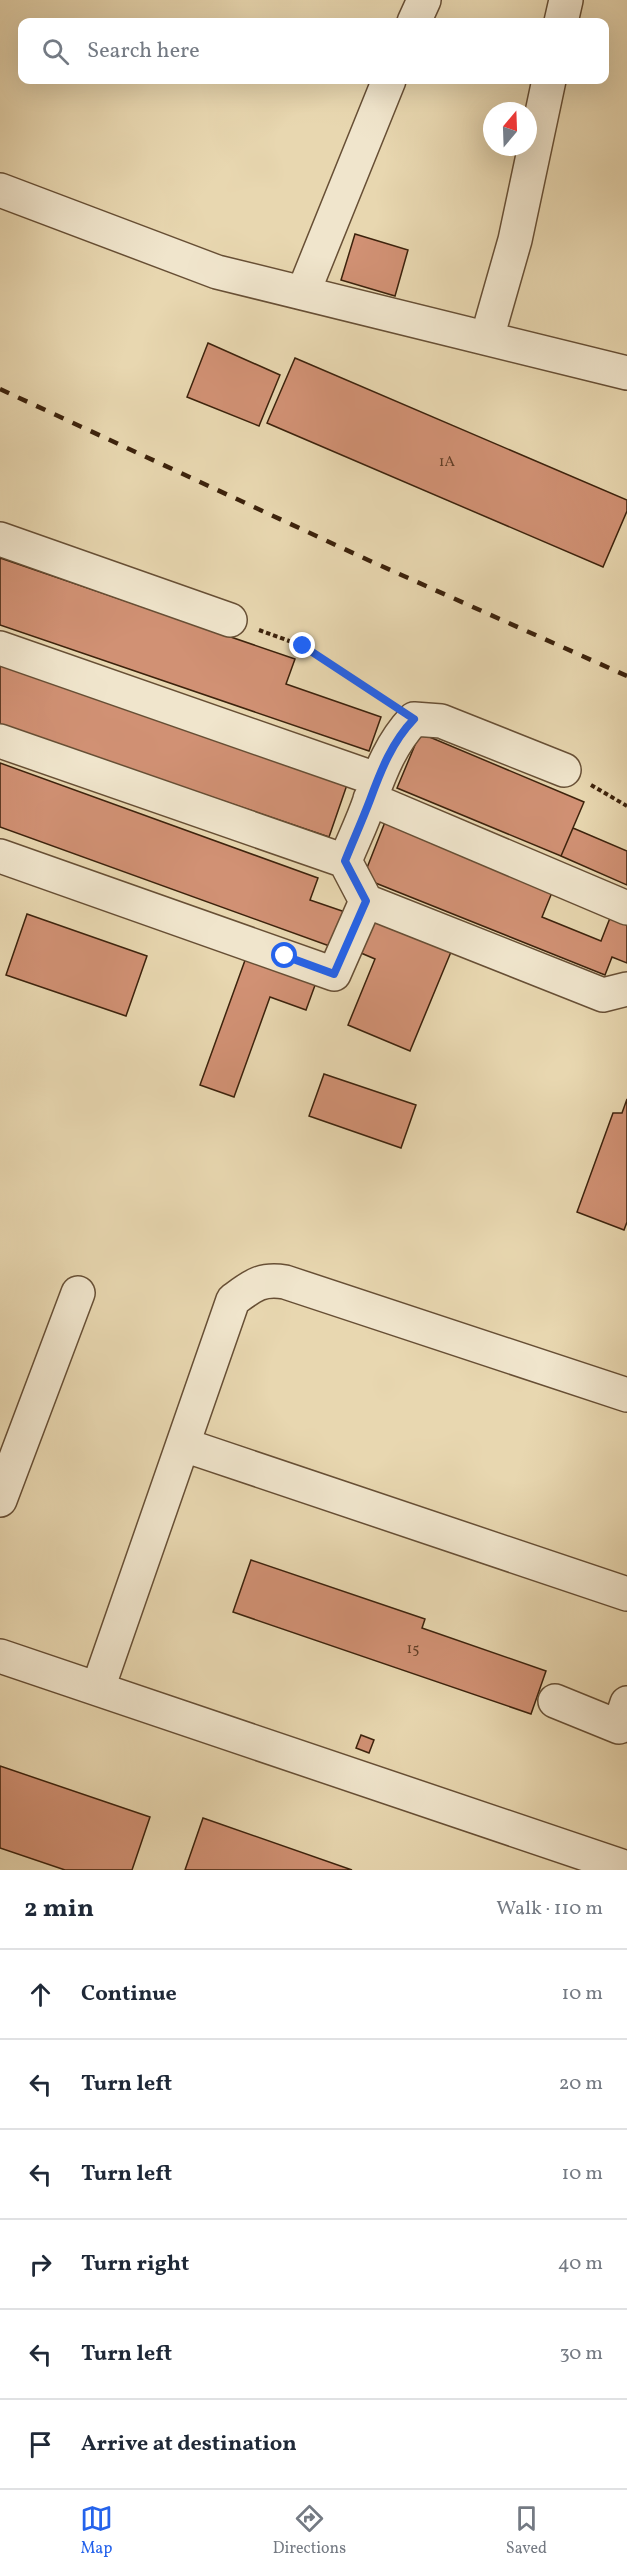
<!DOCTYPE html>
<meta charset="utf-8">
<style>
:root{--surface:#fff;--page:#f6f6f7;--text:#1f2937;--muted:#747a83;--line:#e0e1e3;--accent:#2563eb}
body{margin:0;font-family:Vollkorn,serif;background:var(--page);color:var(--text)}
.compass{position:absolute;left:483px;top:102px;width:54px;height:54px;border-radius:50%;background:var(--surface);box-shadow:0 6px 24px #0002;rotate:19deg}
.stop{position:absolute;width:18px;height:18px;margin:-14px;border:4px solid #2563eb;border-radius:50%;background:#fff}
.stop.end{background:#2563eb;border-color:#fff;box-shadow:0 2px 6px #0008}
.list{margin:0;padding:0;list-style:none}
h2{display:flex;justify-content:space-between;align-items:center;height:78px;margin:0;padding:0 24px;font-size:26px}
h2 small{font-size:20px;font-weight:400;color:var(--muted)}
.list li{display:grid;grid-template-columns:39px 1fr auto;gap:18px;align-items:center;box-sizing:border-box;height:90px;padding:0 24px;border-top:2px solid var(--line)}
.list b{display:block;font-size:22px;white-space:nowrap}
.list em{font-size:20px;font-style:normal;color:var(--muted)}
.icon{flex:none;width:33px;height:33px;fill:none;stroke:currentColor;stroke-width:2;stroke-linecap:round;stroke-linejoin:round}
.map{position:relative;flex:none;width:627px;height:1870px;overflow:hidden}
.search{position:absolute;background:var(--surface);box-shadow:0 6px 24px #0002;left:18px;right:18px;top:18px;height:66px;display:flex;align-items:center;gap:15px;box-sizing:border-box;padding:0 21px;border-radius:12px;color:var(--muted);font-size:22px}
.sheet{height:618px;background:var(--surface)}
nav{display:flex;justify-content:space-around;align-items:center;box-sizing:border-box;height:84px;border-top:2px solid var(--line);background:var(--surface);font-size:16px;color:var(--muted)}
nav a{display:grid;justify-items:center;gap:3px}
nav .on{color:var(--accent)}
.map>svg:first-child{display:block}
.building{fill:#d19174;stroke:#3c220c;stroke-width:1.5}
.lines{fill:none;stroke-linecap:round;stroke-linejoin:round}
.minor-casing{stroke:#674f35;stroke-width:36}
.path{stroke:#3c220c;stroke-width:4;stroke-dasharray:4.5 3;stroke-linecap:butt}
.minor{stroke:#f0e5cc;stroke-width:33}
.rail{stroke:#3c220c;stroke-width:4.5;stroke-dasharray:10 10;stroke-linecap:butt}
.route{stroke:#2563eb;stroke-width:8}
.labels{text-anchor:middle;dominant-baseline:central;stroke-width:6;stroke-linejoin:round;paint-order:stroke}
.number-label{font-size:15px;fill:#613e26}
</style>
<div class="map">
<svg width="627" height="1870" viewBox="0 0 627 1870">
<rect width="100%" height="100%" fill="#e8d7b0"/>
<filter id="stains"><feTurbulence type="fractalNoise" baseFrequency=".00333" numOctaves="4"/><feColorMatrix values="0 0 0 0 .2 0 0 0 0 .09 0 0 0 0 .02 0 0 0 .5 -.17"/></filter>
<radialGradient id="worn" r=".72"><stop offset=".6" stop-color="#630" stop-opacity="0"/><stop offset="1" stop-color="#630" stop-opacity=".3"/></radialGradient>
<path class="building" d="M355 234 408 250 395 296 341 280Z
M208 343 280 375 259 426 187 397Z
M295 358 627 500V511L603 567 267 423Z
M0 558 295 659 286 684 381 717 369 751 0 625Z
M0 661 349 779 329 837 0 725Z
M420 733 584 802 561 856 397 788Z
M0 763 318 878 310 900 348 913 335 948 0 827Z
M385 822 553 890 542 917 601 941 610 918 627 925V963L612 957 605 975 363 878Z
M573 828 627 851V885L561 856Z
M27 914 147 956 126 1016 6 975Z
M375 920 451 952 410 1051 348 1025 375 959 361 953Z
M248 952 318 977 306 1010 270 997 234 1097 200 1085Z
M324 1074 416 1105 401 1148 309 1116Z
M627 1099V1222L624 1230 577 1212 613 1113H622Z
M251 1560 425 1619 422 1628 546 1671 531 1714 233 1612Z
M361 1735 374 1740 369 1753 356 1748Z
M0 1766 150 1817 132 1870H65L0 1848Z
M203 1818 352 1870H185Z"/>
<g class="lines">
<g class="minor-casing">
<path id="minor" d="M414 22 424 0
M561 22 566 0
M0 190 217 272 627 373
M303 293 389 80
M487 338 515 240 549 80
M0 539 230 620
M0 648 376 779
M0 741 345 861
M370 799 627 908
M0 856 334 974 366 901 345 861C353 841 363 821 370 800 381 770 392 742 414 719L441 721 564 770
M366 901 603 995 627 989
M184 1445 627 1594
M0 1500 78 1293
M0 1656 627 1868
M98 1688 233 1300C252 1286 261 1278 285 1282L627 1395
M555 1701 619 1727 627 1703"/>
</g>
<path class="path" d="M259 630 303 646 388 702
M591 785 627 806"/>
<use href="#minor" class="minor"/>
<path class="rail" d="M0 389 368 560 627 676"/>
</g>
<g class="lines">
<path class="route" d="M285 956 334 974 366 901 345 861C353 841 362 821 370 800 381 770 392 742 414 719L303 646"/>
</g>
<g class="labels">
<g class="number-label">
<text x="447" y="462">1А</text>
<text x="413" y="1649">15</text>
</g>
</g>
<rect width="100%" height="100%" filter="url(#stains)"/>
<rect width="100%" height="100%" fill="url(#worn)"/>
</svg>
<svg class="compass" viewBox="-18 -18 36 36"><path d="M0-13l5 13h-10z" fill="#e53935"/><path d="M0 13l5-13h-10z" fill="#747a83"/></svg>
<div class="stop" style="left:285px;top:956px"></div>
<div class="stop end" style="left:303px;top:646px"></div>
<div class="search"><svg class="icon" aria-label="search" viewBox="0 0 24 24"><circle cx="10" cy="10" r="6"/><path d="M15 15l6 6"/></svg>Search here</div>
</div>
<section class="sheet">
<h2>2 min<small>Walk · 110 m</small></h2>
<ul class="list">
<li><svg class="icon" aria-label="ahead" viewBox="0 0 24 24"><path d="M12 20V5M6 11l6-6 6 6"/></svg><div><b>Continue</b></div><em>10 m</em></li>
<li><svg class="icon" aria-label="left" viewBox="0 0 24 24"><path d="M17 20v-9H6M10 6l-5 5 5 5"/></svg><div><b>Turn left</b></div><em>20 m</em></li>
<li><svg class="icon" aria-label="left" viewBox="0 0 24 24"><path d="M17 20v-9H6M10 6l-5 5 5 5"/></svg><div><b>Turn left</b></div><em>10 m</em></li>
<li><svg class="icon" aria-label="right" viewBox="0 0 24 24"><path d="M7 20v-9h11M14 6l5 5-5 5"/></svg><div><b>Turn right</b></div><em>40 m</em></li>
<li><svg class="icon" aria-label="left" viewBox="0 0 24 24"><path d="M17 20v-9H6M10 6l-5 5 5 5"/></svg><div><b>Turn left</b></div><em>30 m</em></li>
<li><svg class="icon" aria-label="arrive" viewBox="0 0 24 24"><path d="M6 21V4h12l-3 4 3 4H6"/></svg><div><b>Arrive at destination</b></div></li>
</ul>
</section>
<nav>
<a class="on"><svg class="icon" aria-label="map" viewBox="0 0 24 24"><path d="M3 6l6-2 6 2 6-2v14l-6 2-6-2-6 2zM9 4v14M15 6v14"/></svg>Map</a>
<a><svg class="icon" aria-label="directions" viewBox="0 0 24 24"><path d="M12 3l9 9-9 9-9-9zM9 14v-3h6M13 9l2 2-2 2"/></svg>Directions</a>
<a><svg class="icon" aria-label="saved" viewBox="0 0 24 24"><path d="M7 4h10v16l-5-4-5 4z"/></svg>Saved</a>
</nav>
